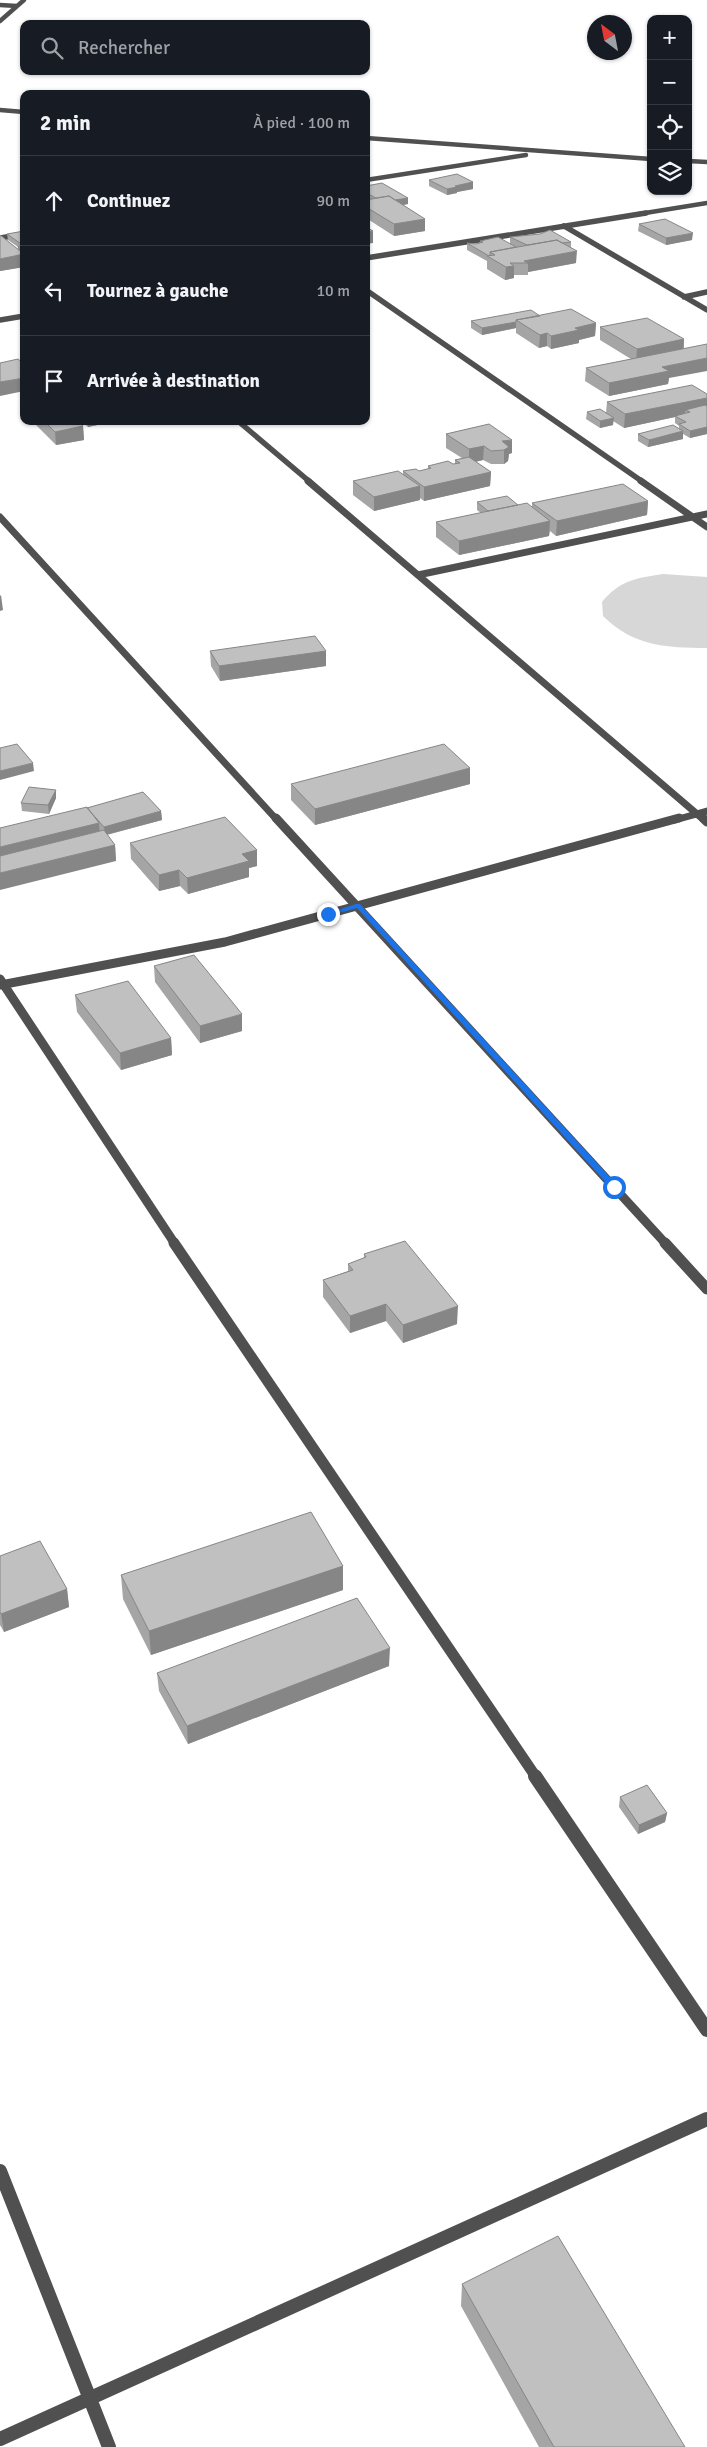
<!DOCTYPE html>
<html lang="fr">
<meta charset="utf-8">
<style>
:root{--surface:#171b24;--page:#20242c;--text:#f1f3f6;--muted:#9ea1a6;--line:#363941}
body{margin:0;font-family:Signika,sans-serif;background:var(--page);color:var(--text)}
.controls{position:absolute;right:15px;top:15px;display:grid;overflow:hidden;border-radius:10px;box-shadow:0 1px 4px #0004}
.controls button{width:45px;height:45px;display:grid;place-items:center;padding:0;border:0;border-bottom:1px solid var(--line);background:var(--surface);color:var(--text);font:25px sans-serif}
.compass{position:absolute;left:587px;top:15px;width:45px;height:45px;border-radius:50%;background:var(--surface);box-shadow:0 1px 4px #0004;rotate:328deg}
.stop{position:absolute;width:15px;height:15px;margin:-11px;border:4px solid #1a73e8;border-radius:50%;background:#fff}
.stop.end{background:#1a73e8;border-color:#fff;box-shadow:0 1px 5px #0008}
.list{margin:0;padding:0;list-style:none}
h2{display:flex;justify-content:space-between;align-items:center;height:65px;margin:0;padding:0 20px;font-size:21px}
h2 small{font-size:16px;font-weight:400;color:var(--muted)}
.list li{display:grid;grid-template-columns:32px 1fr auto;gap:15px;align-items:center;box-sizing:border-box;height:90px;padding:0 20px;border-top:1px solid var(--line)}
.list b{display:block;font-size:19px;white-space:nowrap}
.list em{font-size:16px;font-style:normal;color:var(--muted)}
.icon{flex:none;width:28px;height:28px;fill:none;stroke:currentColor;stroke-width:2;stroke-linecap:round;stroke-linejoin:round}
.map{position:relative;flex:none;width:707px;height:2447px;overflow:hidden}
.search{position:absolute;background:var(--surface);box-shadow:0 1px 4px #0004;left:20px;top:20px;width:350px;height:55px;display:flex;align-items:center;gap:12px;box-sizing:border-box;padding:0 18px;border-radius:10px;color:var(--muted);font-size:19px}
.panel{position:absolute;background:var(--surface);box-shadow:0 1px 4px #0004;left:20px;top:90px;width:350px;height:335px;border-radius:10px}
.map>svg:first-child{display:block}
.green{fill:#d7d7d7}
.lines{fill:none;stroke-linecap:round;stroke-linejoin:round}
.minor-far5{stroke:#505050;stroke-width:4.5}
.minor-far4{stroke:#505050;stroke-width:5.5}
.minor-far3{stroke:#505050;stroke-width:7}
.minor-far2{stroke:#505050;stroke-width:9}
.minor-far1{stroke:#505050;stroke-width:11}
.minor{stroke:#505050;stroke-width:14}
.wall{fill:#a5a5a5}
.shaded-wall{fill:#868686}
.building{fill:#c0c0c0;stroke:#868686}
.route{fill:#1a73e8}
</style>
<div class="map">
<svg width="707" height="2447" viewBox="0 0 707 2447">
<rect width="100%" height="100%" fill="#fff"/>
<path class="green" d="M663 574 707 577V648C666 648 633 646 603 616L602 602C620 580 637 578 663 574Z"/>
<g class="lines">
<path class="minor-far5" d="M0 5 17 6
M0 21 24 0
M0 110 24 112
M366 138 651 159
M688 161 707 162
M366 180 526 155
M639 214 707 203"/>
<path class="minor-far4" d="M564 226 707 310
M0 238 24 234
M366 258 646 213
M366 290 643 482
M684 297 707 292
M0 320 24 316
M238 421 310 482"/>
<path class="minor-far3" d="M308 481 704 820
M641 481 707 527
M0 517 277 820
M418 575 707 514
M675 820 707 811"/>
<path class="minor-far2" d="M276 818 666 1244
M703 818 707 822
M0 979 175 1244
M0 985 225 942 679 818"/>
<path class="minor-far1" d="M174 1243 536 1777
M665 1243 707 1289"/>
<path class="minor" d="M535 1776 707 2030
M0 2171 109 2447
M0 2439 707 2119"/>
</g>
<path class="wall" d="M429 180 473 182V189L457 192V193L447 195 429 186Z
M366 186 408 198V204L402 205 425 219V231L394 236 366 218V200H367L366 199Z
M639 224 692 240 666 245 638 231Z
M24 231V267L0 271V235L18 249V247L8 240 7 234Z
M510 237 571 242V247L576 263 528 272V275H514V278L505 280 487 269V261L467 250V243L476 244 480 243V241L510 244Z
M540 316 596 323 595 336 579 340V343L551 349 547 346 539 348 516 333V328L482 335 471 328V321Z
M600 327 684 339V349L669 378 668 384 609 396 585 381 586 368 631 359 600 340Z
M707 394V434L690 438 683 434V439L648 447 638 441V434L679 429V426L675 423V417L624 428 613 421V425L600 428 586 419 587 412 606 413 607 402Z
M32 421H78L83 426 84 440 56 445Z
M81 421H116L88 427Z
M489 424 512 453 509 454 508 461 504 464H491L483 460 476 462 491 472 490 486 424 501 420 498V500L374 511 353 495V481L403 474V471H419L428 469V466L455 464V460L462 458 446 448V434Z
M648 501 647 515 556 536 550 531 549 536 459 555 436 537V522L481 513 477 510V502L518 505 532 507V503Z
M210 651H326V666L220 681 211 666Z
M470 768V784L315 825 291 800V784Z
M56 790V798L49 814 22 811 21 803Z
M161 811 162 820 107 835 115 845 116 861 0 828Z
M130 843 257 850V866L249 868V877L188 894 180 886 159 891 131 859Z
M154 966 242 1031 200 1043 155 982Z
M75 995 171 1038 172 1055 121 1070 77 1012Z
M364 1254 457 1324 403 1343 386 1321 350 1333 323 1297V1280L348 1271V1264L364 1258Z
M0 1556 67 1589 69 1607 4 1632 0 1625Z
M343 1566V1590L151 1655 123 1599 121 1575Z
M389 1666 188 1744 159 1691 157 1673Z
M620 1797 667 1813 665 1822 638 1834 619 1807Z
M462 2284 685 2447H539L461 2306Z"/>
<path class="shaded-wall" d="M473 182V189L457 192V193L447 195V189L455 186Z
M408 198V204L383 209V202Z
M425 219V231L394 236V224Z
M373 231V243L366 244V232Z
M693 233 692 240 666 245V238Z
M577 251 576 263 528 272V263L524 261Z
M24 254V267L0 271V259Z
M514 266V278L505 280 506 267Z
M516 322V328L482 335V328Z
M596 323 595 336 579 340V343L551 349V336L575 328Z
M547 333V346L539 348 540 335Z
M684 339 683 352 636 362 637 349Z
M707 358V371L669 378 668 384 609 396V383L662 367Z
M24 378V391L0 396V382Z
M707 398V411L690 412 685 410V415L675 416V417L624 428 625 414Z
M614 418 613 425 600 428V421Z
M88 421H116L88 427Z
M83 426 84 440 56 445 55 432Z
M707 427V434L690 438V431Z
M683 431V439L648 447 649 440Z
M512 440V453L509 454 508 461 504 464V450L502 441Z
M484 446 483 460 469 463V449Z
M491 472 490 486 424 501V487Z
M420 486V500L374 511V497Z
M648 501 647 515 556 536 557 521Z
M550 521 549 536 459 555V541Z
M1 595 3 610 0 611V596Z
M326 651V666L220 681 219 666Z
M33 763 34 771 0 780V771Z
M470 768V784L315 825V809Z
M56 790V798L49 814 48 805Z
M161 811 162 820 105 835 104 827Z
M99 823 100 839 0 863V847Z
M115 845 116 861 0 890V873Z
M257 850V866L249 868V877L188 894 187 878 242 854Z
M179 870 180 886 159 891V875Z
M242 1014V1031L200 1043V1026Z
M171 1038 172 1055 121 1070 120 1053Z
M386 1304V1321L350 1333V1316Z
M458 1306 457 1324 403 1343V1325Z
M343 1566V1590L151 1655 149 1631Z
M67 1589 69 1607 4 1632 1 1614Z
M390 1648 389 1666 188 1744 187 1726Z
M667 1813 665 1822 638 1834 639 1825Z"/>
<path class="building" d="M457 174 473 182 455 186 457 187 447 189 429 180Z
M382 183 408 198 395 200 389 196 376 198 366 193V186Z
M389 196 425 219 394 224 366 207V200Z
M665 219 693 233 666 238 639 224Z
M366 227 373 231 366 232Z
M550 230 571 242 562 243 557 240 527 245 510 237 540 234Z
M24 231V246L7 234Z
M0 235 24 254 0 259Z
M498 237 516 247 490 252V255L489 256 467 243 476 244 483 242 480 241Z
M557 240 577 251 524 261 528 263H510L514 266 506 267 487 256 495 255 490 252Z
M24 246V252L18 247Z
M571 309 596 323 575 328 579 330 551 336 547 333 540 335 516 320Z
M531 310 540 316 516 320V322L482 328 471 321Z
M647 318 684 339 637 349 600 327Z
M707 344V358L662 367 669 371 609 383 586 368Z
M18 359 24 364V378L0 382V363Z
M692 385 707 394V398L625 414 607 402Z
M705 405 707 406V427L690 431 679 424 686 422 675 416 690 412 685 410Z
M600 409 614 418 600 421 587 412Z
M44 421H78L83 426 55 432Z
M489 424 512 440 502 441 509 447 504 450 491 451 484 446 469 449 446 434Z
M673 425 683 431 649 440 638 434Z
M469 457 491 472 424 487 403 471 416 469 419 471 431 468 428 466 448 461 453 464 460 463 455 460Z
M398 471 420 486 374 497 353 481Z
M623 484 648 501 557 521 532 503Z
M507 496 518 505 488 511 477 502Z
M527 503 550 521 459 541 436 522Z
M315 636 326 651 219 666 210 651Z
M17 744 33 763 0 771V748Z
M444 744 470 768 315 809 291 784Z
M29 787 56 790 48 805 21 803Z
M143 792 161 811 104 827 87 808Z
M87 807 99 823 0 847V828Z
M225 817 257 850 242 854 249 861 187 878 179 870 159 875 130 843Z
M104 830 115 845 0 873V856Z
M194 955 242 1014 200 1026 154 966Z
M128 981 171 1038 120 1053 75 995Z
M405 1241 458 1306 403 1325 386 1304 350 1316 323 1280 353 1270 348 1264 366 1257 364 1254Z
M311 1512 343 1566 149 1631 121 1575Z
M40 1541 67 1589 1 1614 0 1612V1556Z
M357 1598 390 1648 187 1726 157 1673Z
M647 1785 667 1813 639 1825 620 1797Z
M558 2236 685 2447H554L462 2284Z"/>
<path class="route" d="M356 904H360L617 1185V1188H611L357 908 328 916 325 914Z"/>
</svg>
<div class="controls">
<button>+</button>
<button>−</button>
<button><svg class="icon" aria-label="locate" viewBox="0 0 24 24"><circle cx="12" cy="12" r="6"/><path d="M12 2v4M12 18v4M2 12h4M18 12h4"/></svg></button>
<button><svg class="icon" aria-label="layers" viewBox="0 0 24 24"><path d="M12 4l9 5-9 5-9-5zM3 14l9 5 9-5"/></svg></button>
</div>
<svg class="compass" viewBox="-18 -18 36 36"><path d="M0-13l5 13h-10z" fill="#e53935"/><path d="M0 13l5-13h-10z" fill="#9ea1a6"/></svg>
<div class="stop" style="left:614px;top:1187px"></div>
<div class="stop end" style="left:328px;top:914px"></div>
<div class="search"><svg class="icon" aria-label="search" viewBox="0 0 24 24"><circle cx="10" cy="10" r="6"/><path d="M15 15l6 6"/></svg>Rechercher</div>
<section class="panel">
<h2>2 min<small>À pied · 100 m</small></h2>
<ul class="list">
<li><svg class="icon" aria-label="ahead" viewBox="0 0 24 24"><path d="M12 20V5M6 11l6-6 6 6"/></svg><div><b>Continuez</b></div><em>90 m</em></li>
<li><svg class="icon" aria-label="left" viewBox="0 0 24 24"><path d="M17 20v-9H6M10 6l-5 5 5 5"/></svg><div><b>Tournez à gauche</b></div><em>10 m</em></li>
<li><svg class="icon" aria-label="arrive" viewBox="0 0 24 24"><path d="M6 21V4h12l-3 4 3 4H6"/></svg><div><b>Arrivée à destination</b></div></li>
</ul>
</section>
</div>
